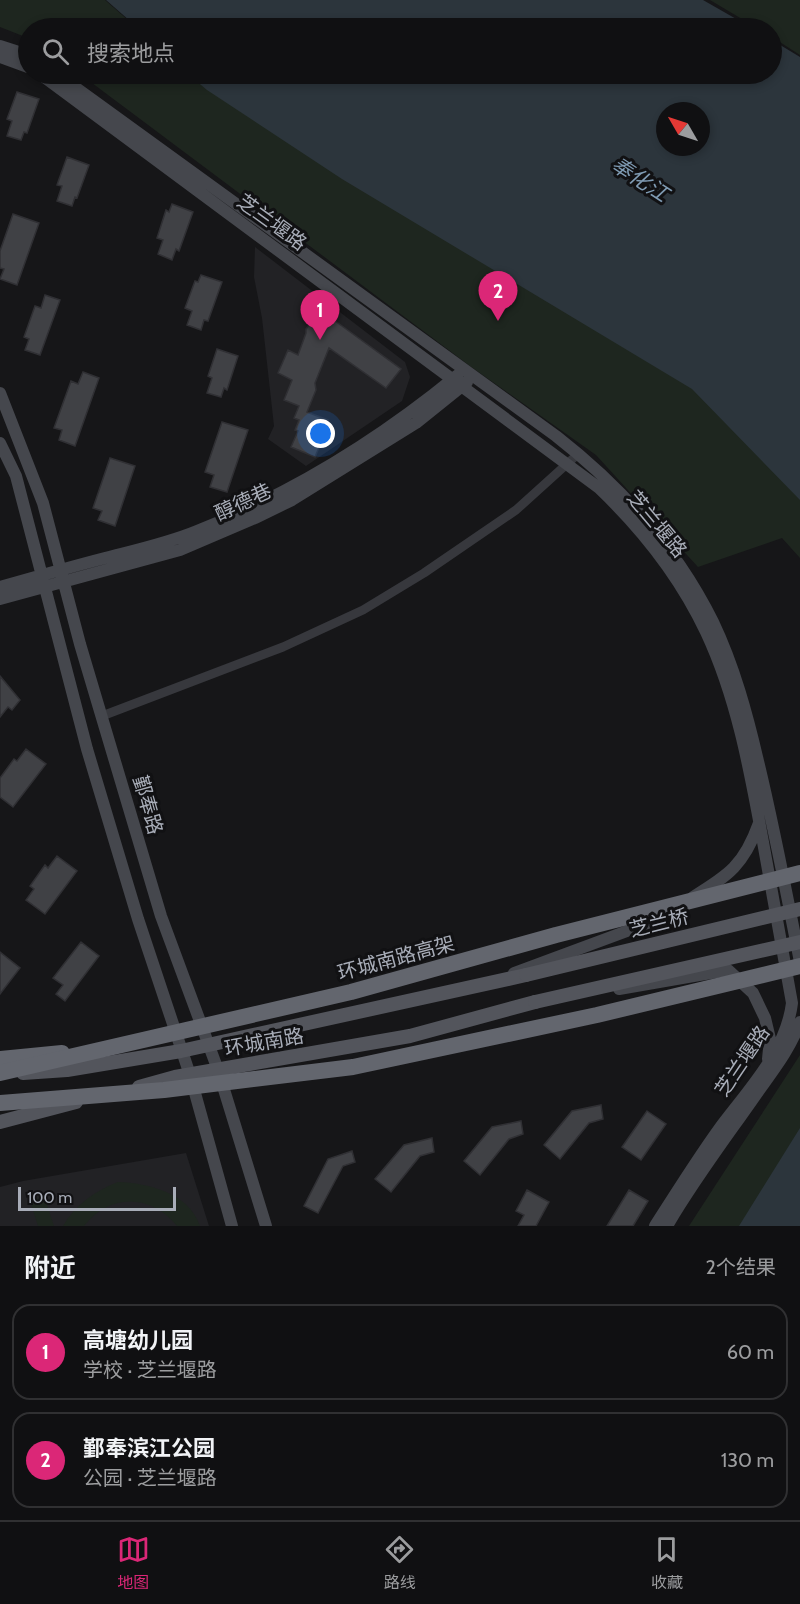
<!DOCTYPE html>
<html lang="zh">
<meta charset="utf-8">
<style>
:root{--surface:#101012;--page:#1e1e20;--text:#f1f3f6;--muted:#9c9d9f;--line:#303032;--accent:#db2777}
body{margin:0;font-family:Cabin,"Noto Sans SC",sans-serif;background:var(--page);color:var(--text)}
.compass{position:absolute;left:656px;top:102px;width:54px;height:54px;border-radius:50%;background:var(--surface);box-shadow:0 3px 9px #0003;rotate:309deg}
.scale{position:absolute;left:18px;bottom:15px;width:158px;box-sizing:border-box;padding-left:6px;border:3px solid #a8adb8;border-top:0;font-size:16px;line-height:21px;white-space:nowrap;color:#a8adb8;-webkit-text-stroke:4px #111113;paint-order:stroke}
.you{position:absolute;left:321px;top:434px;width:21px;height:21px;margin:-15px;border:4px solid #fff;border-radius:50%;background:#1a73e8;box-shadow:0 0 0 9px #1a73e833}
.badge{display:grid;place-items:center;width:39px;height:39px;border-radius:50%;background:var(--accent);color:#fff;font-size:20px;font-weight:700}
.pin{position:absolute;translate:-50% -50px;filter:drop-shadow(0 2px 3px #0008)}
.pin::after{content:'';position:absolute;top:32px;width:21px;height:18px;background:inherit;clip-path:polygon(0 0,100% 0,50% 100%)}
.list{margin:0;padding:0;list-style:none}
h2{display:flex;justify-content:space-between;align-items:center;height:78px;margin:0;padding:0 24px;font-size:26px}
h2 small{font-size:20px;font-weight:400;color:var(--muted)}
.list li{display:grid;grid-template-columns:39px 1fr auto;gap:18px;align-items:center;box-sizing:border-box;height:96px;margin:0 12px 12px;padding:0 12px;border:2px solid var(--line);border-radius:18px}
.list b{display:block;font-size:22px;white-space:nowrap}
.list p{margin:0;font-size:20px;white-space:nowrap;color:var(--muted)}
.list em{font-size:20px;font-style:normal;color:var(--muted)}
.icon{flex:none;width:33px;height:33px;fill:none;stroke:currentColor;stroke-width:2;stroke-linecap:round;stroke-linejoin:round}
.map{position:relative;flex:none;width:800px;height:1226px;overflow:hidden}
.search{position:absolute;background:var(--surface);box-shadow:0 3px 9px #0003;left:18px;right:18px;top:18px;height:66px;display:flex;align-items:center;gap:15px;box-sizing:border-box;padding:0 21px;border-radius:33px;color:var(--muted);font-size:22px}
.sheet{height:294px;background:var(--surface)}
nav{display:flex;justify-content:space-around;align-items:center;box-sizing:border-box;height:84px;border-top:2px solid var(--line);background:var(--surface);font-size:16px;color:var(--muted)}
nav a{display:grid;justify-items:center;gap:3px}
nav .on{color:var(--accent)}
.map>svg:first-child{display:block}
.built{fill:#222225}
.green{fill:#1e261f}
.water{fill:#2c353c;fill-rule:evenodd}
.building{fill:#404145;stroke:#303034;stroke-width:1.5}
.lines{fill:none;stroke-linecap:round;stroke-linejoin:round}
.street{stroke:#37383d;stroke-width:9}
.secondary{stroke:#45474d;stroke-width:12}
.primary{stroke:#53555c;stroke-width:14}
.highway{stroke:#63666e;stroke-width:16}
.primary-bridge{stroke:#53555c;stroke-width:14}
.highway-bridge{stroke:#63666e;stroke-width:16}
.labels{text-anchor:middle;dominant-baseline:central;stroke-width:6;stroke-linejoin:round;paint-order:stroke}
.street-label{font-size:20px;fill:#a8adb8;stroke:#111113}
.water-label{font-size:21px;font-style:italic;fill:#7f9bb3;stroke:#111113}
</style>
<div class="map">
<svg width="800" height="1226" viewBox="0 0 800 1226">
<rect width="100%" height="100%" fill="#161618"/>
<path class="built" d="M255 247 405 362 410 377 402 401 306 466 268 439 274 426 262 318 254 277Z
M186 1153 209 1226H0V1187L23 1181Z"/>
<path class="green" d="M0 0H105L137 28H28V38L0 27Z
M710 0H800V55L772 37V28H757Z
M80 74H196L646 356 747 427 800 481V558L782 538 698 567 596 455 470 366Z
M800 1055V1137L742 1226H689Z
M118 1182C148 1183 189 1193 200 1226H177C151 1194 110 1193 84 1226H63C75 1205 95 1191 118 1182Z
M44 1196 54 1226H38L30 1201Z"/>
<path class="water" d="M106 0H703L752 28H138Z
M772 40 800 57V500L692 389 342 179 207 90 188 74H772ZM665 111H701V147H665Z
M800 1128V1226H739Z"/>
<path class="building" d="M17 92 39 99 27 133 24 132 21 140 7 136 12 121 7 119Z
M67 157 89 165 77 198 75 197 72 206 57 201 62 186 57 185Z
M172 204 193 212 179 251 176 249 172 260 158 254 163 240 157 238 166 210 169 212Z
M13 214 39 223 17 285 0 279 4 269 0 268V251Z
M201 275 222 282 208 321 204 320 201 330 187 325 192 311 185 308 195 281 198 282Z
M45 295 60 300 40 355 25 350 29 339 24 337 35 306 41 308Z
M320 310 401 369 386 388 329 348 315 383 316 390 307 412 328 420 321 434 323 438 315 457 291 447 298 431 295 430 299 420 294 418 299 406 284 400 292 380 278 373 288 350 298 355 306 333V329Z
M217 349 238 356 227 390 224 388 221 397 207 393 212 378 208 376Z
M83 372 99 378 75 446 59 440 62 430 54 428 71 381 78 384Z
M222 422 248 430 227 492 210 487 214 475 205 472Z
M110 458 135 466 115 526 98 520 102 511 93 508Z
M0 676 20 700 12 710 8 707 0 717Z
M26 749 46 764 13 807 0 797V778L14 759 17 761Z
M57 856 77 871 45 914 26 900 34 889 30 886 45 865 48 868Z
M81 942 99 956 65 1001 56 994 63 985 53 978Z
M0 952 20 968 0 994Z
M601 1105 603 1119 589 1123 560 1159 544 1145 572 1111Z
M647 1111 666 1124 641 1160 622 1147Z
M521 1121 523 1134 509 1139 480 1175 464 1161 492 1127Z
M432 1138 434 1152 420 1156 391 1192 375 1179 404 1145Z
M352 1151 355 1162 343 1166 318 1213 304 1206 328 1159Z
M527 1190 549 1202 536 1226H518L524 1215 516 1211Z
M629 1190 648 1201 633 1226H607Z"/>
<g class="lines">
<path class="street" d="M102 716 283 647 363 610 424 573 516 510 578 454"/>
<path class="secondary" d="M0 46 28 55
M0 57 28 67
M40 74 599 488C643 530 680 577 706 632 737 698 750 771 763 842 773 896 782 949 792 1003 786 1052 747 1091 719 1129 696 1161 676 1193 655 1226
M57 74 556 436C620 486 677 549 713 622 734 666 747 714 758 761 774 827 787 895 800 962
M0 393 43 503 80 644 161 916 218 1070 266 1226
M0 443 16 476 87 749 138 919 190 1075 232 1226
M0 587C35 577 70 567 105 558 136 550 168 543 197 531 291 494 380 439 458 375
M0 599 180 550 255 518 292 500 416 423 467 382
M693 897C729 875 744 865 759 823
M514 973 646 924 667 911
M619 989 728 970 753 993 765 1018 770 1039 768 1059
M667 1226C693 1181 725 1139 755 1096 771 1073 790 1050 800 1022"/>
<path class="primary" d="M23 1073 67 1070 181 1051 526 975
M139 1087 175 1077 410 1036 535 1002
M0 1122 76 1102"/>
<path class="highway" d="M0 1059 62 1053"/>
<path class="primary-bridge" d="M526 975 800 909
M535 1002 800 942"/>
<path class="highway-bridge" d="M0 1073 351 992 556 935 800 873
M0 1103 164 1090 353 1067 597 1015 800 966"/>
</g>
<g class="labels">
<g class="street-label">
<text transform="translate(272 222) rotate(36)">芝兰堰路</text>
<text transform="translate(243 502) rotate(-25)">醇德巷</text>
<text transform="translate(657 524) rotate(50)">芝兰堰路</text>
<text transform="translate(148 805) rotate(74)">鄞奉路</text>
<text transform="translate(659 923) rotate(-14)">芝兰桥</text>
<text transform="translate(396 958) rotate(-15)">环城南路高架</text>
<text transform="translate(264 1042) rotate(-10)">环城南路</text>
<text transform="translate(742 1061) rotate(-56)">芝兰堰路</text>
</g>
<g class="water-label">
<text transform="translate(640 179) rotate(33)">奉化江</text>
</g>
</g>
</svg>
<svg class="compass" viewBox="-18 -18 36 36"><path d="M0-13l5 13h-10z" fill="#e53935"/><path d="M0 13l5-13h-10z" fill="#9c9d9f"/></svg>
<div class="scale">100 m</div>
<div class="you"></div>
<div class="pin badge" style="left:320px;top:340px">1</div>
<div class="pin badge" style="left:498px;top:321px">2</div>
<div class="search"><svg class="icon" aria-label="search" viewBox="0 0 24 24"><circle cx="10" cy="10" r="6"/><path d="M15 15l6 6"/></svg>搜索地点</div>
</div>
<section class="sheet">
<h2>附近<small>2个结果</small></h2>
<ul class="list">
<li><span class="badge">1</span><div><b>高塘幼儿园</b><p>学校 · 芝兰堰路</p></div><em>60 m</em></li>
<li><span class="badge">2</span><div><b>鄞奉滨江公园</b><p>公园 · 芝兰堰路</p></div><em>130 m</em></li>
</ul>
</section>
<nav>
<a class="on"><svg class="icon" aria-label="map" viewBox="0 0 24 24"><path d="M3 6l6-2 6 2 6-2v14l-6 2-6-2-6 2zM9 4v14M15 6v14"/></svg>地图</a>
<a><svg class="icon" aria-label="directions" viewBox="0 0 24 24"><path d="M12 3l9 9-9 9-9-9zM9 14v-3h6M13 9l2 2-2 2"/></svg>路线</a>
<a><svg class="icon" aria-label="saved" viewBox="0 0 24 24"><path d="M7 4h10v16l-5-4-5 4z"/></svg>收藏</a>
</nav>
